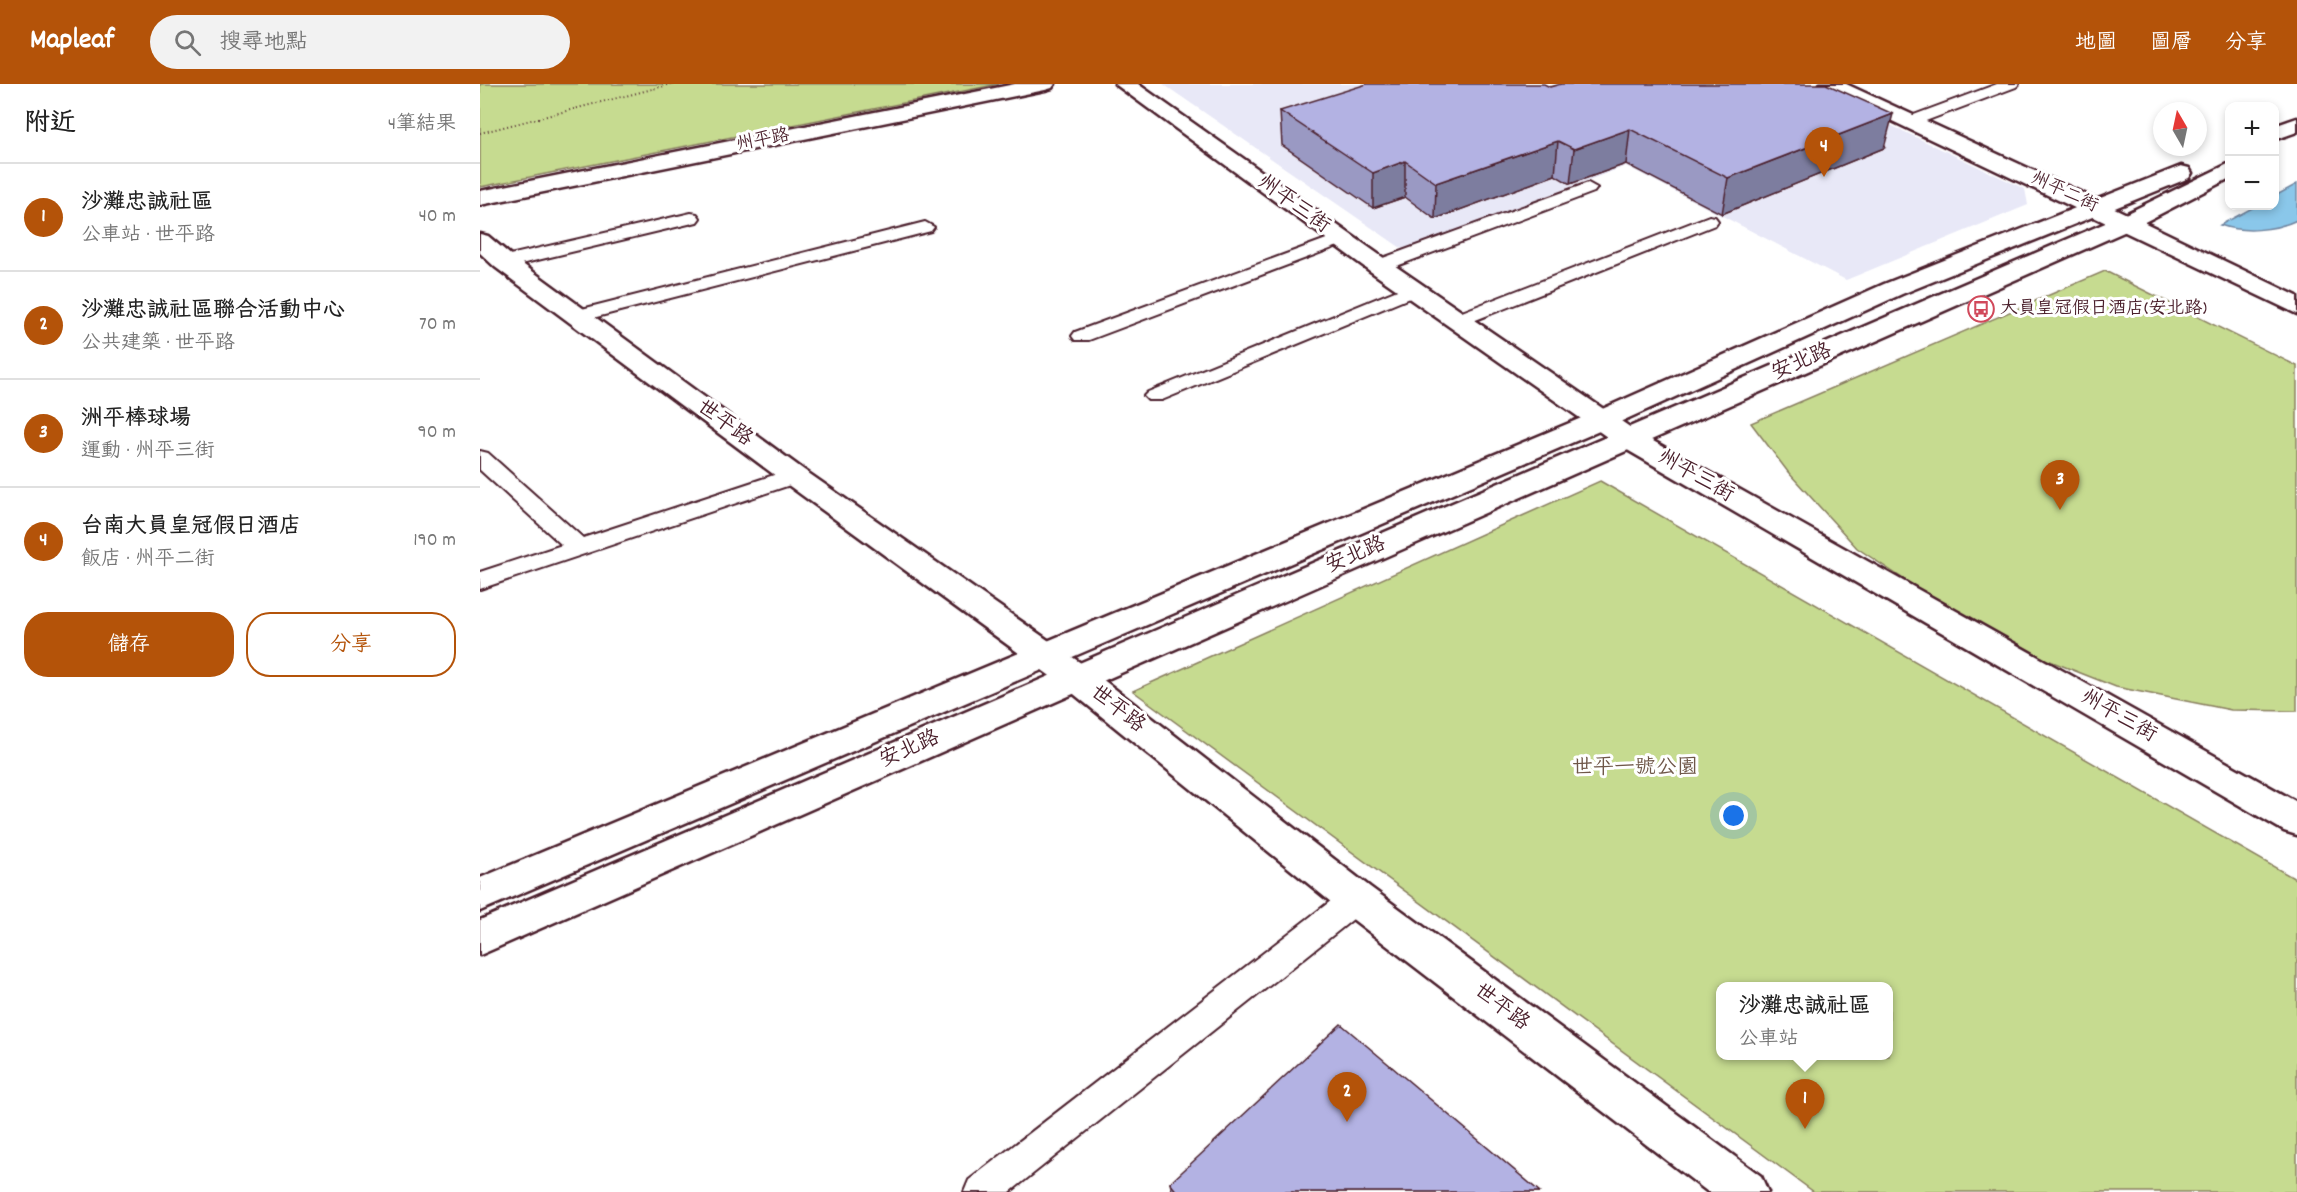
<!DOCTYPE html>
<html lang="zh-TW">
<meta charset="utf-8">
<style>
:root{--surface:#fff;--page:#f2f2f2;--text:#222;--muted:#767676;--line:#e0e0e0;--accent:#b45309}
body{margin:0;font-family:Dekko,"LXGW WenKai TC",sans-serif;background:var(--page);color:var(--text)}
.controls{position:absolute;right:18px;top:18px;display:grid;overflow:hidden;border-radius:12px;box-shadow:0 3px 9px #0003}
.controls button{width:54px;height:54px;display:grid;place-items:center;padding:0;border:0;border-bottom:2px solid var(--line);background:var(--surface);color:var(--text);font:30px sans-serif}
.compass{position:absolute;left:1673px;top:18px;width:54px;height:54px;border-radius:50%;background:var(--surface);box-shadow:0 3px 9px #0003;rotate:351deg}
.you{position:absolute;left:1254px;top:732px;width:21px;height:21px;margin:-15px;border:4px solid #fff;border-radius:50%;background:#1a73e8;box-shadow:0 0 0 9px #1a73e833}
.badge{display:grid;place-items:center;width:39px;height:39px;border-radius:50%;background:var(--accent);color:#fff;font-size:20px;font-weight:700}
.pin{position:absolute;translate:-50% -50px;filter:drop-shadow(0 2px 3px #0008)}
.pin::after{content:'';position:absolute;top:32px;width:21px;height:18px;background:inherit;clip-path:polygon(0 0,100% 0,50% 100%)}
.popup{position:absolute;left:1236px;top:898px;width:177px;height:78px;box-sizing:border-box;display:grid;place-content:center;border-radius:12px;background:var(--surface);filter:drop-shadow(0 2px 4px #0005);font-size:20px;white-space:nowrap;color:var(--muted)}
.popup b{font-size:22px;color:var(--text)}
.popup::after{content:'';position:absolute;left:50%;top:100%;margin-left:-12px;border:12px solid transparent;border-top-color:var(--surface)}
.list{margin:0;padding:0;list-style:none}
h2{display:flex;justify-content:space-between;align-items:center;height:78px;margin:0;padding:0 24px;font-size:26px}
h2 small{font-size:20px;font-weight:400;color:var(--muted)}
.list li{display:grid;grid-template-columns:39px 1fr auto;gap:18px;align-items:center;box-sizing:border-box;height:108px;padding:0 24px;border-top:2px solid var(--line)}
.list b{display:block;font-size:22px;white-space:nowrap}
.list p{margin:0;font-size:20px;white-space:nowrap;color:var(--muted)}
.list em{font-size:20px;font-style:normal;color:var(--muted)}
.actions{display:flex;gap:12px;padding:18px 24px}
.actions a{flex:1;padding:14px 0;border:2px solid var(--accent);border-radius:24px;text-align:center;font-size:21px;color:var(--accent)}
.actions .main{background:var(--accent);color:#fff}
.icon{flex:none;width:33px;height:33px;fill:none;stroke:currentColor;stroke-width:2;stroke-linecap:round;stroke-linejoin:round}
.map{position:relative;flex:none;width:1817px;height:1108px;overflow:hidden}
header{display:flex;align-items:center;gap:36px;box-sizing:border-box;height:84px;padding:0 30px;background:var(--accent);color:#fff}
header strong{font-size:28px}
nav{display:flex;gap:33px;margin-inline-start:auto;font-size:21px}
.search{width:420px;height:54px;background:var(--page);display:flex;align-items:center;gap:15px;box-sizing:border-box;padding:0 21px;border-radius:33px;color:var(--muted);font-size:22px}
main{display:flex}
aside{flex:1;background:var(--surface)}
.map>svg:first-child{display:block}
.built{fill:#e8e8f7}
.green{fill:#c6db90;stroke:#887d5e;stroke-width:1.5;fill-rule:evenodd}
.water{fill:#8ac7ea;stroke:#70849e;stroke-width:1.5}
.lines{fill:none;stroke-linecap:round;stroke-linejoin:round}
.service-casing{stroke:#4a1f2b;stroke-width:4}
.minor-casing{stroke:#4a1f2b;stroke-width:5}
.tertiary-casing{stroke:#4a1f2b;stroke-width:5}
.path{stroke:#4a1f2b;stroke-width:2;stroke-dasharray:1 3;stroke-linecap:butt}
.service{fill:#fff;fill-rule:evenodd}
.minor{fill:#fff;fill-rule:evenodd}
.tertiary{fill:#fff;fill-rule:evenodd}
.wall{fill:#9a99c3;stroke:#4a1f2b;stroke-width:1.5}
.shaded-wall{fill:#7d7d9f;stroke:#4a1f2b;stroke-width:1.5}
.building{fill:#b3b2e3;stroke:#4a1f2b;stroke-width:1.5}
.labels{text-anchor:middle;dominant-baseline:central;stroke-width:6;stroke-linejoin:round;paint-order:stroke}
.far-street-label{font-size:18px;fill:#4a1f2b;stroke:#fff}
.far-poi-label{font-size:18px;fill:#4a1f2b;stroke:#fff;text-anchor:start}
.street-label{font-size:21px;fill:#4a1f2b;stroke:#fff}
.park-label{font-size:21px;fill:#6f5749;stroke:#fff}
</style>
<header>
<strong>Mapleaf</strong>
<div class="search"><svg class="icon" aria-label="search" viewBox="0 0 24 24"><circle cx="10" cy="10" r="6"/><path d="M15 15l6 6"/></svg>搜尋地點</div>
<nav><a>地圖</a><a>圖層</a><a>分享</a></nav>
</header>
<main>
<aside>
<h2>附近<small>4筆結果</small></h2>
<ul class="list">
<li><span class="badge">1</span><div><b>沙灘忠誠社區</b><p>公車站 · 世平路</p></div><em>40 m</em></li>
<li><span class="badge">2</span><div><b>沙灘忠誠社區聯合活動中心</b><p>公共建築 · 世平路</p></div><em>70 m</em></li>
<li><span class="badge">3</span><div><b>洲平棒球場</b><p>運動 · 州平三街</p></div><em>90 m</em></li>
<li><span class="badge">4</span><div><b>台南大員皇冠假日酒店</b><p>飯店 · 州平二街</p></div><em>190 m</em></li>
</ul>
<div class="actions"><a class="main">儲存</a><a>分享</a></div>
</aside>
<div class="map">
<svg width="1817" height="1108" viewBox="0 0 1817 1108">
<rect width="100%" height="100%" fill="#fff"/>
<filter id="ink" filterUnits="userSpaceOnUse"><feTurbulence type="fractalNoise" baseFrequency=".0167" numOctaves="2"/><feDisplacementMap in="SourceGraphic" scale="12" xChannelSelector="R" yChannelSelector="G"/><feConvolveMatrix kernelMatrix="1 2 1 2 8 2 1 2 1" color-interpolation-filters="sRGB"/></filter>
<g filter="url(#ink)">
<path class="built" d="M683 0H999L1043 24 1324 0 1545 105 1548 121 1366 196 1146 82 924 166Z"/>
<path class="green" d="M0 0H519L0 103Z
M1625 187 1817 282V627L1751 626 1636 603 1532 562 1446 510 1377 464 1308 388 1271 339Z
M1120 397 1817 796V1108H1334L653 607ZM1409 902V972H1241V902Z"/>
<path class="water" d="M1817 100V136C1794 147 1763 149 1740 141L1776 122H1794L1795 112Z"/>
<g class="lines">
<g class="service-casing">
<path id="service" d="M1517 0H1539L1536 3 1435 41 1429 43 1421 38 1423 35Z
M1108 99 1117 104 1114 108 906 186 899 188 890 182 892 178Z
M211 129 217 130 220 134 217 138 24 184 15 178 17 174Z
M1229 132 1235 133 1238 137 1235 141 983 241H969L966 237 969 233Z
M445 138 454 143 451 147 97 238 87 232 90 228Z
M860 150 866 151 869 155 866 159 609 256H595L592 252 595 248Z
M932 200 942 206 939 210 682 316H668L664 312 668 308Z
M0 367 8 369 103 454 306 387H322L325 392 322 397 0 505V488L82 461 0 386Z
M876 802 887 806 891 815 887 824 530 1108H484L489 1096 865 806Z"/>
</g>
<g class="minor-casing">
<path id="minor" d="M535 0H575L572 4 565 6 0 121V107Z
M635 0H658L908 177 1157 348 1817 718V751L1804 747 1137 360 890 187Z
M1340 0H1366L1624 119 1817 212V230L1343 4Z
M0 150 8 152 33 173 324 386 608 584 890 803 1281 1092 1288 1108H1228L862 827 584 602 304 398 15 183 0 169Z"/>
</g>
<g class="tertiary-casing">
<path id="tertiary" d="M1817 34V48L1794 56V42Z
M1750 79V94L1653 144 0 871V836L1637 134Z
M1701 82 1709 84 1712 89 1709 94 1422 210 1131 342 0 827V794L1111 330 1404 200Z"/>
</g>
<path class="path" d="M0 49 192 0"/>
<use href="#service" class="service"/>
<use href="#minor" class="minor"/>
<use href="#tertiary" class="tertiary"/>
</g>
<path class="wall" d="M1070 3 1404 64 1242 130 1146 80 1090 100 1075 91 955 135 925 113 893 124 802 61 800 27Z
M690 1099 1060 1108H692Z"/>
<path class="shaded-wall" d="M1413 30 1404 64 1242 130 1248 94Z
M1150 45 1146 80 1090 100 1094 65Z
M1078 57 1075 91 955 135 956 99Z
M925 77V113L893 124V89Z"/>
<path class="building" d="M887 0H1064L1070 3 1081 0H1346L1413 30 1248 94 1150 45 1094 65 1078 57 956 99 925 77 893 89 800 27Z
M861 940 1060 1108H697L690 1099Z"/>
</g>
<defs>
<g id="bus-ring" transform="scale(1.35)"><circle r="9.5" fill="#fff" stroke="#d1495b" stroke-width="1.5"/><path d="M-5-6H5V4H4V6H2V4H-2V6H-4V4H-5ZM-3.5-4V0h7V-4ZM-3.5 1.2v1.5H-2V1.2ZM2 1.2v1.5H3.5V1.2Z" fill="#d1495b"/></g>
</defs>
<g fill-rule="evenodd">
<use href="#bus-ring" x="1501" y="225"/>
</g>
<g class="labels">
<g class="far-street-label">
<text transform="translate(283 57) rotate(-11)">州平路</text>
<text transform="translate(1584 109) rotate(25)">州平二街</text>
</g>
<g class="far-poi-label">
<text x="1520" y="225">大員皇冠假日酒店(安北路)</text>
</g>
<g class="street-label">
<text transform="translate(813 121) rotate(36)">州平三街</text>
<text transform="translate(1322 279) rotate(-23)">安北路</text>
<text transform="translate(244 340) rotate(36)">世平路</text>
<text transform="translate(1215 393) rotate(30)">州平三街</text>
<text transform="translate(876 472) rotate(-23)">安北路</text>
<text transform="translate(637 626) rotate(38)">世平路</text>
<text transform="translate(1638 633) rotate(30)">州平三街</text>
<text transform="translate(430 666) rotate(-24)">安北路</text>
<text transform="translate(1021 924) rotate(37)">世平路</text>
</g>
<g class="park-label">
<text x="1155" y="685">世平一號公園</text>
</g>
</g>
</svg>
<div class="controls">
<button>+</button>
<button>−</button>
</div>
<svg class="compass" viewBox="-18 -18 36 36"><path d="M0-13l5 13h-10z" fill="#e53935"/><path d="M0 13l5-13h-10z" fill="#767676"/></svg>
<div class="you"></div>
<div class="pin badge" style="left:1325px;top:1045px">1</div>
<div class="popup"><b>沙灘忠誠社區</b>公車站</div>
<div class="pin badge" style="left:867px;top:1038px">2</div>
<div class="pin badge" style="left:1580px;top:426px">3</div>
<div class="pin badge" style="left:1344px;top:93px">4</div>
</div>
</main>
